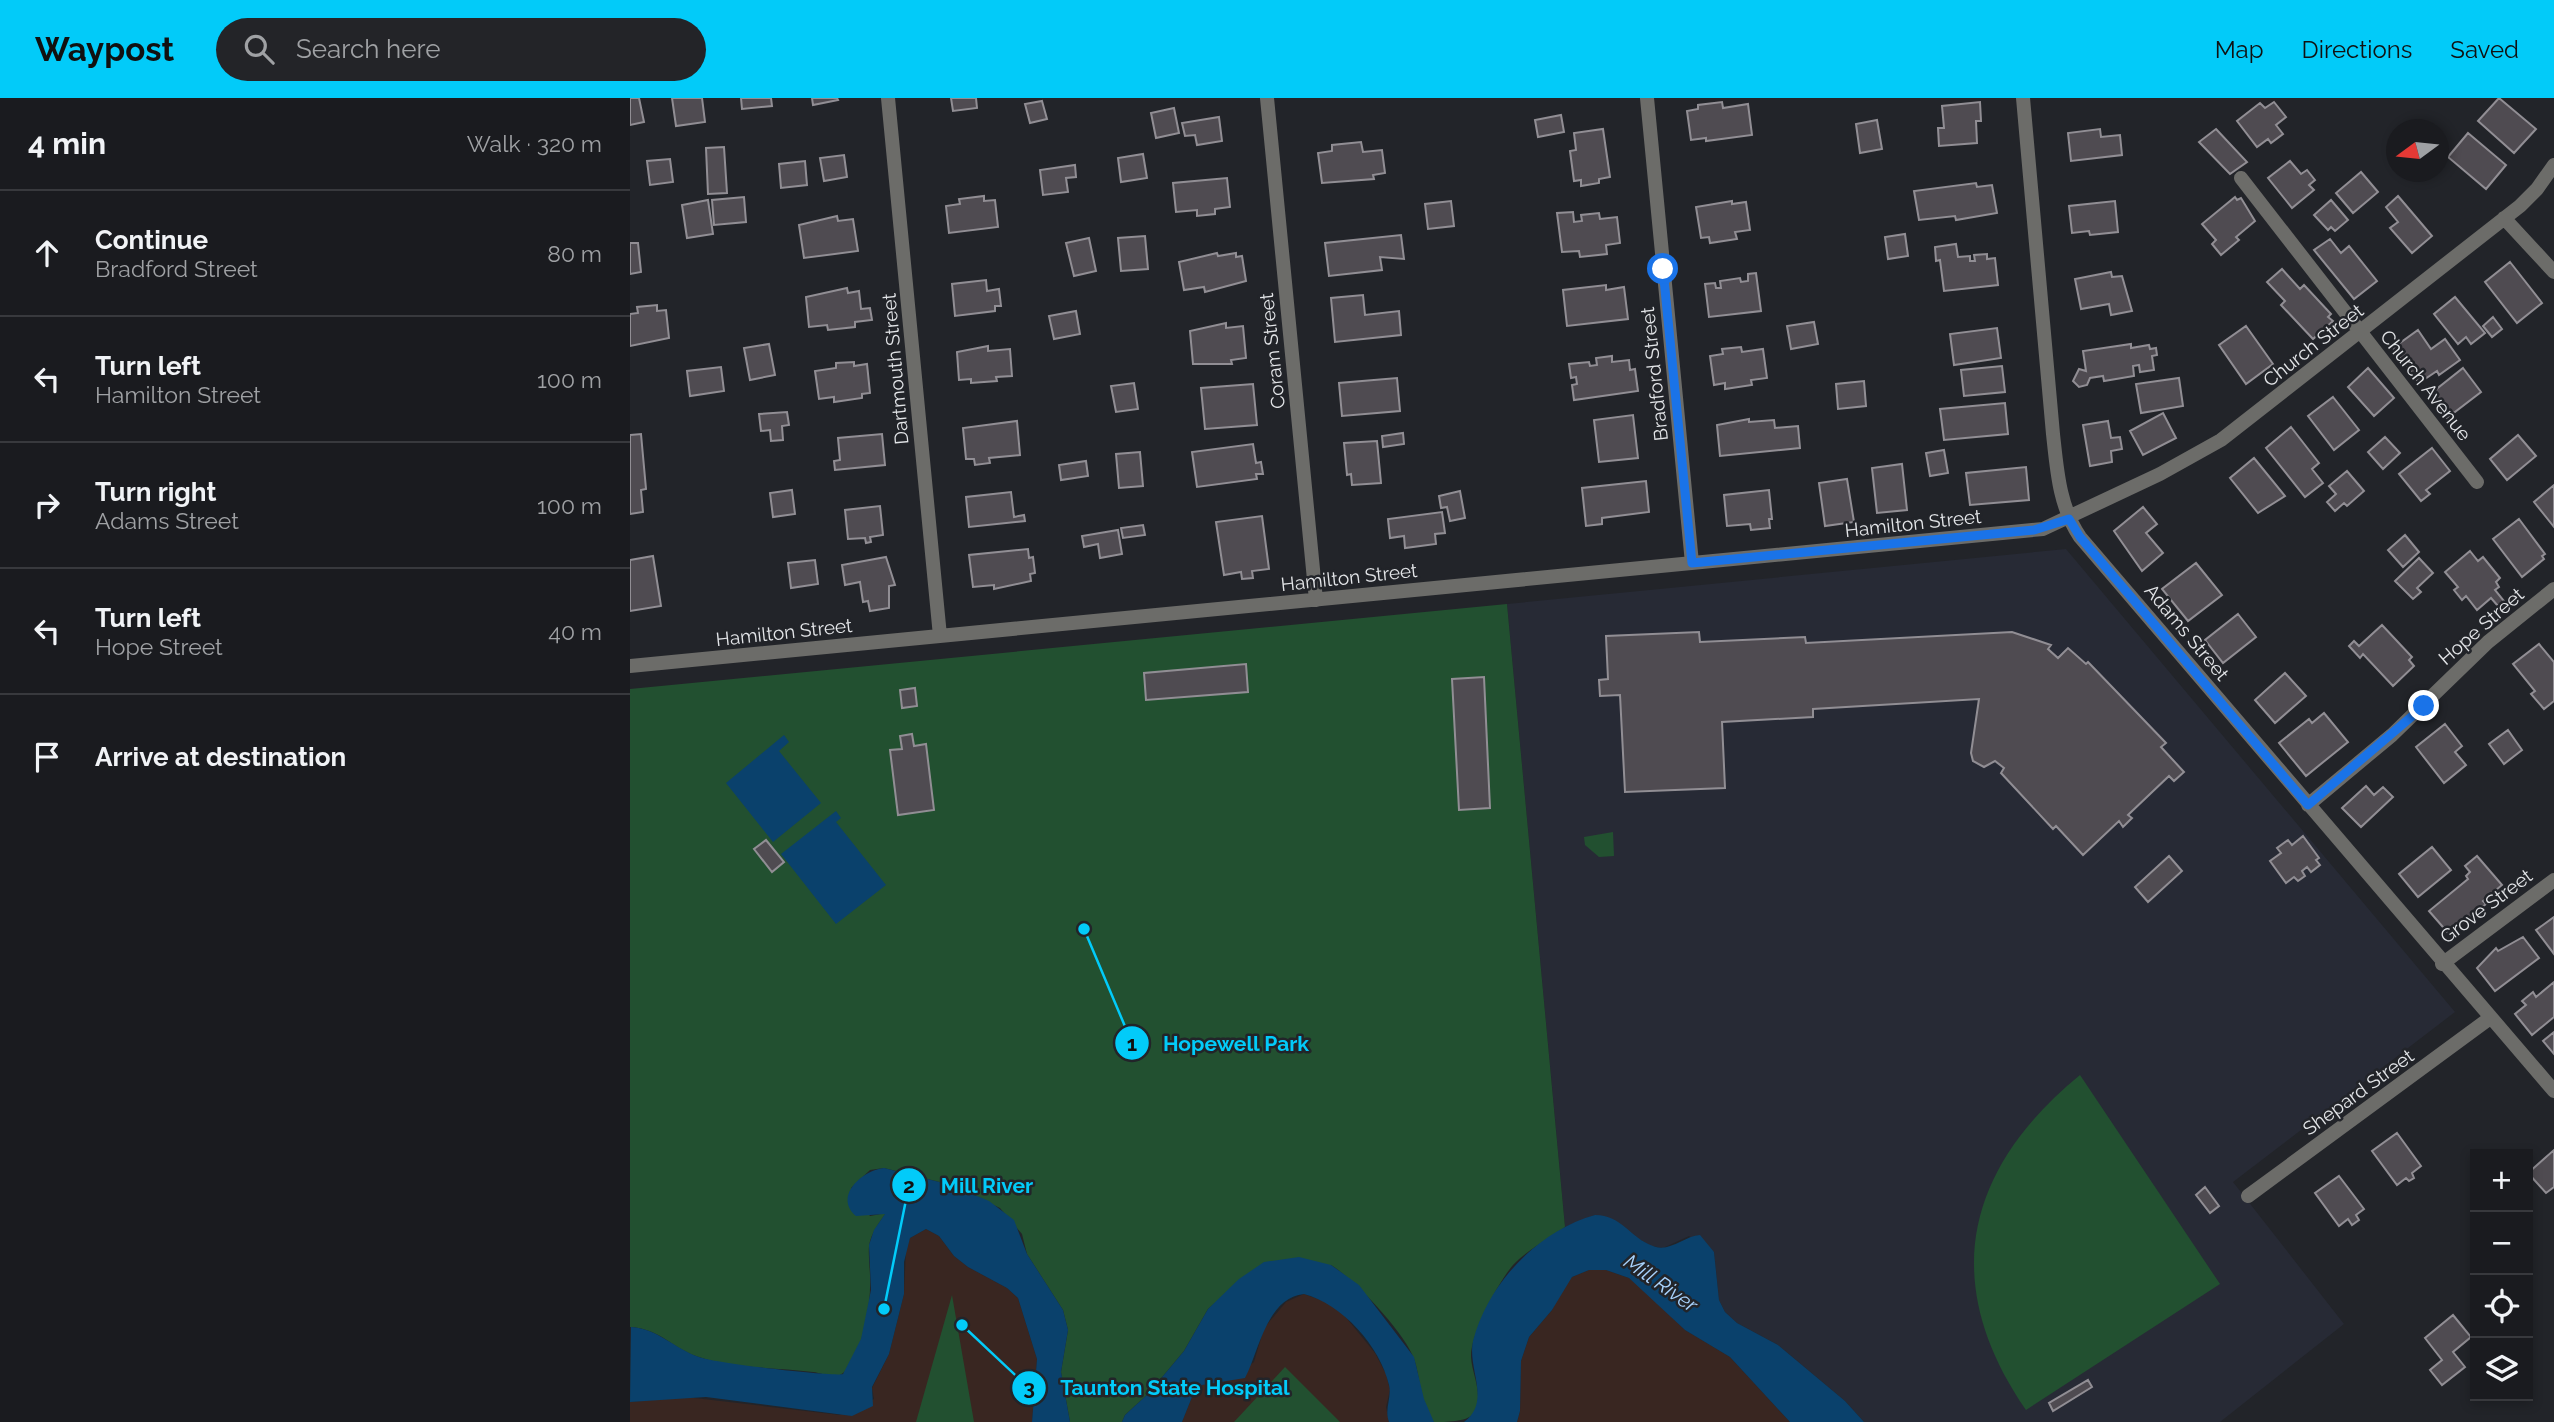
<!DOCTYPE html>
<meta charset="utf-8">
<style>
:root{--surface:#1a1b1f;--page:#232428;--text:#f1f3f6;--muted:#9fa1a4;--line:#38393d;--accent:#02cbf9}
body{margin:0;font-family:Raleway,sans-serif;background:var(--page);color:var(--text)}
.controls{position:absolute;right:21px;bottom:21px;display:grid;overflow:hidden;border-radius:0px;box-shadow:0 4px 10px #0003}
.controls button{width:63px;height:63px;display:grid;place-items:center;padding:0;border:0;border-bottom:2px solid var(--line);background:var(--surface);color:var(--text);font:35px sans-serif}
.compass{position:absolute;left:1756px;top:21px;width:63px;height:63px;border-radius:50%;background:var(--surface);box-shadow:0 4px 10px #0003;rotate:255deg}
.stop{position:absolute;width:21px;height:21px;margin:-16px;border:5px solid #1a73e8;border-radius:50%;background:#fff}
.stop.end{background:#1a73e8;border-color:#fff;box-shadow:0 2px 7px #0008}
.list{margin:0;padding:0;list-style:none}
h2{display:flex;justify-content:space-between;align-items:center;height:91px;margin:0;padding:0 28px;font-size:30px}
h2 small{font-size:23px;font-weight:400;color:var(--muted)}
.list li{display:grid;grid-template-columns:46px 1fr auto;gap:21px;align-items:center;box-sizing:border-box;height:126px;padding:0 28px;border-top:2px solid var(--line)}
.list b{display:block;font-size:26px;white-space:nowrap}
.list p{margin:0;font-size:23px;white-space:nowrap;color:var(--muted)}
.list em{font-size:23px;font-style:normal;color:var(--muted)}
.icon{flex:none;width:38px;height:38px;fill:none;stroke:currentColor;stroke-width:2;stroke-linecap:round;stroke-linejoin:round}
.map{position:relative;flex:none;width:1924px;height:1324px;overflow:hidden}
header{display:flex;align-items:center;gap:42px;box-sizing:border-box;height:98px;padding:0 35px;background:var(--accent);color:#111}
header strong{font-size:33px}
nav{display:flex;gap:38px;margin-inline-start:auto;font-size:24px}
.search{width:490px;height:63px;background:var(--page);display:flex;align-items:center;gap:18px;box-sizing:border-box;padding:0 24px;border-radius:38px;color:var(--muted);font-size:26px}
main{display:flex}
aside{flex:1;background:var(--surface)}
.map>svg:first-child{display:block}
.built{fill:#272a35}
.medical{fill:#392621}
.green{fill:#225030}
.water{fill:#0a416c}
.building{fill:#4f4b51;stroke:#918e94;stroke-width:2}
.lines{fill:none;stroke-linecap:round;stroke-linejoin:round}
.minor{stroke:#6c6c69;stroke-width:14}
.route{stroke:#1a73e8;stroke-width:9}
.labels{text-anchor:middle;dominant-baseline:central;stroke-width:5;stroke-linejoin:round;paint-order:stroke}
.street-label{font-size:19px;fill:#e3e5e8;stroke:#222429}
.water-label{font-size:21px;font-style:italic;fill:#a8d2fc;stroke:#222429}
.leader{fill:none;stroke:#02cbf9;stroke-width:2.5}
.callout-dot{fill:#02cbf9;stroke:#222429;stroke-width:2.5}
.mark-label{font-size:21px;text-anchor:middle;font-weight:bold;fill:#111}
.callout-label{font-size:21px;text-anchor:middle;font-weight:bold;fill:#02cbf9;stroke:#222429;stroke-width:5;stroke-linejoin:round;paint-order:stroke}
</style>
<header>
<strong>Waypost</strong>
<div class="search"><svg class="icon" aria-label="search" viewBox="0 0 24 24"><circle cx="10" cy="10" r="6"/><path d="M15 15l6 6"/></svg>Search here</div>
<nav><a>Map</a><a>Directions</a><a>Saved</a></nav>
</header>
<main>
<aside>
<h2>4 min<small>Walk · 320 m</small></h2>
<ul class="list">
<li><svg class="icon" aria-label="ahead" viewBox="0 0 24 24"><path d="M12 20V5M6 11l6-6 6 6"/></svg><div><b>Continue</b><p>Bradford Street</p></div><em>80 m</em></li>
<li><svg class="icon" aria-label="left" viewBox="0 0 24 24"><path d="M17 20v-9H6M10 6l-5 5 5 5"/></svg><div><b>Turn left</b><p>Hamilton Street</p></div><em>100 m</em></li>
<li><svg class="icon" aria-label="right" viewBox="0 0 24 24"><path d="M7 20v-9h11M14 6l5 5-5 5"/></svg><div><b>Turn right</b><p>Adams Street</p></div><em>100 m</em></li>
<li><svg class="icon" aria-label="left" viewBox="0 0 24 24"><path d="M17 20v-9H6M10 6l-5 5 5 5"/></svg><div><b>Turn left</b><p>Hope Street</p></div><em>40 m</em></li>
<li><svg class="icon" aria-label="arrive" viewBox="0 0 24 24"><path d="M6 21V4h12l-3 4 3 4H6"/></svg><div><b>Arrive at destination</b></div></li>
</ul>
</aside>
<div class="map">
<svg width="1924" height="1324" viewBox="0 0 1924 1324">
<rect width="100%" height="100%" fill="#222429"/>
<path class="built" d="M1436 451 1825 914 1603 1084 1714 1226 1590 1324H1234L1215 1303 1148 1247 1107 1225 1095 1214 1089 1202 1084 1154 1059 1138 1033 1150 1021 1148 965 1117 935 1129 877 506Z"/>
<path class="medical" d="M296 1131 309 1138 324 1158 338 1169 377 1190 388 1200 407 1261 402 1324H0V1304L56 1299 210 1317 244 1301 242 1290 259 1256 274 1196 276 1151 280 1140Z
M959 1172H976L999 1180 1012 1190 1055 1232 1100 1259 1160 1324H887L890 1313 891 1263 899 1239 922 1212 935 1186 942 1179Z
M674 1196 699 1205 714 1217 745 1255 756 1276 760 1292 756 1309 759 1324H552L562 1299 572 1287 585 1282 597 1283 624 1264 634 1230 656 1204Z"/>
<path class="green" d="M877 506 935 1129C919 1141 897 1152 883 1167 869 1183 840 1237 841 1259 842 1278 855 1298 843 1316 836 1324 816 1324 804 1324 790 1308 791 1281 784 1261 776 1236 724 1181 701 1167L593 1198 578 1211 554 1253 518 1296 495 1317 492 1324H440L431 1274 438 1232 433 1212 397 1156 392 1136 370 1110 321 1087 254 1070 240 1072 221 1090 240 1118 256 1115C249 1125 241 1135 239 1148 238 1162 241 1176 240 1190 240 1211 230 1263 213 1275 204 1282 193 1275 183 1274 146 1269 107 1271 72 1260 43 1252 32 1231 0 1229V591Z
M983 734 984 758 969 759 955 747 954 739Z
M1450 977 1590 1186 1396 1312C1309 1186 1334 1072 1450 977Z
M322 1197 344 1324H286Z
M655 1269 710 1324H604Z"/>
<path class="water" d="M154 637 159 644 149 653 191 705 143 744 96 685Z
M206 713 211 720 206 724 256 787 206 826 151 756Z
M254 1070 321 1087 359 1103 384 1122 397 1156 433 1212 438 1232 431 1274 440 1324H402L407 1261 388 1200 377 1190 338 1169 324 1158 309 1138 296 1131 280 1140 274 1164V1196L259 1256 242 1289 243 1308 222 1318 76 1299 0 1304 1 1229C29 1231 43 1250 69 1259 83 1265 204 1279 213 1276L231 1241 241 1192 239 1147 244 1132 255 1116 226 1118C203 1099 232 1072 254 1070Z
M965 1117C992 1117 1000 1140 1023 1148 1039 1155 1054 1138 1070 1137L1084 1154 1089 1202 1095 1214 1107 1225 1148 1247 1215 1303 1234 1324H1160L1100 1259 1055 1232 999 1180 976 1172H959L942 1179 922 1212 899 1239 891 1263 890 1313 887 1324H834C862 1303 837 1271 843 1243 858 1185 908 1133 965 1117Z
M669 1159 701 1167 729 1187 784 1259 794 1301 804 1324H759C754 1311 762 1300 759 1287 750 1248 712 1206 674 1196 636 1200 629 1254 615 1280L572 1287 562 1299 552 1324H492L495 1317 518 1296 554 1253 578 1211 609 1181 634 1164Z"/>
<path class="building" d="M0 0H9L14 24 0 27Z
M42 0H72L75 24 46 28Z
M111 0H141L142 8 112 11Z
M182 0H207L208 2 183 7Z
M321 0H346L347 10 323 13Z
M1869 0 1906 31 1884 55 1848 23Z
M412 3 417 21 400 25 395 6Z
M1092 4 1093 10 1118 6 1122 37 1076 43V40L1061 42 1057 13 1068 11V7Z
M1350 4 1351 23H1346L1347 45 1309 48 1308 30H1314L1312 8Z
M1644 4 1656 19 1646 27 1653 36 1641 45 1638 41 1627 49 1607 23 1630 5 1635 10Z
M544 10 549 35 526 40 521 15Z
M931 17 934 34 908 39 905 22Z
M589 19 592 43 567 47 565 37 555 38 552 25Z
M1247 22 1252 51 1230 55 1226 26Z
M973 31 980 79 969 81V85L951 88V82L944 83 940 53 946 52 944 35Z
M1470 31 1471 39 1490 37 1492 57 1441 63 1438 35Z
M1586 31 1617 64 1600 76 1569 44Z
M1838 35 1876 67 1856 91 1818 59Z
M731 44 733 54 752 52 755 75 743 77 744 81 692 85 688 55 702 53V47Z
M94 49 97 95 78 96 76 50Z
M513 56 517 80 491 84 488 60Z
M214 57 217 79 194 83 190 60Z
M40 61 43 84 20 87 17 63Z
M175 63 177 87 151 90 149 66Z
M1660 63 1671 76 1677 72 1685 82 1679 87 1684 92 1662 110 1638 80Z
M445 67 446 79 436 80 438 94 413 97 410 72Z
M1731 74 1748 94 1723 115 1706 95Z
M597 80 600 109 585 111V116L567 118V112L546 114 543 85Z
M1346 85 1347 89 1362 87 1367 115 1326 122 1325 118 1289 122 1284 93Z
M354 98V103L365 102 368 129 319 135 316 108 330 106 329 101Z
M1768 98 1802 138 1782 155 1760 130 1768 124 1756 109Z
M114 99 116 124 84 127 82 102Z
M1605 99 1607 102 1611 100 1625 123 1606 139 1609 142 1591 157 1582 146 1586 142 1572 126Z
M78 102 83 136 57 140 52 107Z
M1701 102 1718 122 1705 133 1701 129 1698 132 1684 117Z
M821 103 824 128 798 131 795 106Z
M1102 103V106L1116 104 1120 132 1105 134 1107 141 1080 145 1079 139 1071 140 1066 109Z
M1485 103 1488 134 1460 137 1459 133 1442 135 1439 108Z
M943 114 944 124 952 123 951 117 969 115 970 121 987 119 990 145 976 147 977 156 950 159 949 153 932 154 927 115Z
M207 118 208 123 223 121 228 153 174 160 169 127Z
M1275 136 1278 158 1258 161 1255 139Z
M771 137 774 161 750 159 752 172 699 178 695 145Z
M515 138 518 171 491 173 488 140Z
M459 140 466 173 444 178 436 145Z
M1700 141 1711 155 1719 148 1747 183 1724 201 1684 152Z
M0 145H8L11 174 0 176Z
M1326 146 1328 159 1340 158V163H1345L1344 157 1357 156V161L1365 160 1368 187 1314 193 1310 162 1306 163 1305 149Z
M587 155 588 158 606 155V159L612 158 616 183 575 194 574 189 554 192 549 164Z
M1880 164 1912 205 1887 225 1855 184Z
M1652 171 1670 191 1674 187 1701 216 1698 219 1703 223 1683 241 1651 207 1655 203 1637 184Z
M1481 174 1482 179 1492 178 1502 213 1481 217 1479 206 1451 211 1445 181Z
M1126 175 1131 213 1079 219 1075 186 1085 185 1086 190H1091L1090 183 1110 180 1111 184 1118 183V176Z
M356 182 357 193 369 191 371 208H365V213L325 218 322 186Z
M976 187V192L994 189 998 221 937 228 933 192Z
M217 190 218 195 229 193 231 211 240 210 242 222 225 224V229L198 232 197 227 179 229 176 199Z
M733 197 735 217 769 213 771 237 705 244 701 200Z
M1825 199 1855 235 1841 246 1836 239 1828 246 1804 216Z
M27 207V213L36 212 39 240 0 248V216L8 215 7 209Z
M446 213 450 236 424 241 419 218Z
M1863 219 1872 231 1862 239 1853 228Z
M1184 224 1188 246 1161 251 1157 228Z
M596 225V230L613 228 616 260 601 262 602 266H563L560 233Z
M1616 228 1643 266 1616 286 1589 247Z
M1367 230 1371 260 1324 267 1320 236Z
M1788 232 1801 251 1815 241 1830 262 1809 277 1807 273 1789 285 1763 250Z
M139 246 145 277 120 282 114 250Z
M1501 246V250L1519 247 1520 251 1526 250 1527 257 1522 258 1524 272 1510 274 1509 267 1503 268 1504 278 1474 283 1473 278 1460 280 1457 287 1449 289 1443 283 1449 271 1456 273 1453 253Z
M358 248V253L380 251 382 278 366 279 367 283 341 285V281L329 282 327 254Z
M1111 249 1112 254 1133 251 1137 280 1121 282 1122 287 1095 291V285L1084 287 1080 258 1093 256 1092 251Z
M982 258V264L999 262 1000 272 1005 271 1008 293 944 302 942 287 947 286 946 279 941 280 939 266 959 264 960 268 967 267 966 260Z
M224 264V268L237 266 240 295 232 296V300L204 304V299L189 301 185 273 206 270V265Z
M1372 268 1375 294 1334 298 1331 272Z
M91 269 94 293 60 298 57 273Z
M1738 270 1764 300 1744 318 1718 289Z
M1833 270 1851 294 1817 320 1799 297Z
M767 280 770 313 712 318 709 285Z
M1549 280 1553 308 1511 315 1506 286Z
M1234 283 1236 308 1208 311 1206 286Z
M504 285 508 311 486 314 481 288Z
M623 286 627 327 575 331 571 290Z
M1703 299 1729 332 1704 352 1678 318Z
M1375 305 1378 336 1314 342 1310 311Z
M157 314 159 327 152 328 153 342 141 343 140 332 131 333 129 316Z
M1533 315 1546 340 1513 357 1500 333Z
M1003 317 1008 360 969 364 964 322Z
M1119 321V324L1144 322 1145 330 1168 328 1170 350 1090 358 1087 327Z
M387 323 390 357 359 360 360 365 345 367 344 361H336L333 330Z
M1478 323 1481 340 1490 339 1492 351 1481 353 1482 364 1460 368 1453 327Z
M1661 329 1689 365 1682 371 1693 385 1675 399 1636 350Z
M773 335 774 346 753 349 752 338Z
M11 336 16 391 11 392 13 414 0 416V337Z
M252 336 255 367 205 372 204 363 210 362 208 340Z
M1888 337 1906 358 1877 382 1860 361Z
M1755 339 1770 355 1753 371 1738 354Z
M747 343 751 385 722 387 721 376 717 377 714 345Z
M623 346 626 365 631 364 633 376H626L627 381 567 389 562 354Z
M1802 350 1820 373 1796 392 1800 396 1791 403 1769 376Z
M1314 352 1318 375 1300 378 1296 355Z
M510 354 513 388 489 390 486 356Z
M1624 360 1655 398 1628 415 1600 380Z
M456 363 458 378 431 382 429 367Z
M1272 366 1277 412 1247 415 1242 370Z
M1396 369 1399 402 1340 407 1336 375Z
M1717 373 1734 393 1717 408 1714 405 1705 413 1697 404 1706 396 1699 388Z
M1217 381 1224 424 1195 428 1189 385Z
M1016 383 1019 414 972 420V426L956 428 952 390Z
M1924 387V429L1904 404Z
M162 392 165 416 143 419 140 395Z
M1139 392 1142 421H1139L1140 430 1121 432 1120 426 1097 428 1094 397Z
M830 393 835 420 820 423 817 409 811 410 809 398Z
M381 394 384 419 394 417 395 423 339 429 336 399Z
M250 408 253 437 240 439 241 444 236 445 235 440 218 441 215 412Z
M1513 409 1527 426 1516 435 1533 455 1512 473 1484 433Z
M812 414 815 435 805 436 806 446 775 450 774 438 760 440 758 421Z
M632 418 639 471 622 473 623 480 612 481 611 474 594 477 586 424Z
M1889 421 1915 456 1912 458 1914 461 1892 479 1863 441Z
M513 427 515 437 493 440 491 430Z
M488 432 492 456 470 460 468 446 454 449 452 438Z
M1775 437 1789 454 1773 469 1758 452Z
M398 451 399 460 403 459 405 475 400 476 401 483 364 491V487L343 489 339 457Z
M1840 453 1848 463 1853 459 1870 480 1866 484 1869 489 1865 492 1874 503 1868 508 1861 500 1847 512 1836 498 1832 502 1824 492 1828 489 1815 474Z
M23 458 31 508 0 513V462Z
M256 459 265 487 259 488V510L240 513 238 503 233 504 230 484 215 487 212 467Z
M1789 460 1803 475 1787 490 1791 494 1783 501 1765 483Z
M185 462 188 486 161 490 158 465Z
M1566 465 1592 497 1558 523 1532 491Z
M1608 516 1626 539 1593 565 1575 542Z
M1752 527 1782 559 1779 562 1784 568 1763 588 1733 556 1730 560 1719 548 1724 543 1729 548Z
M1069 534 1070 544 1175 539 1176 545 1382 534 1421 547 1418 551 1428 560 1438 550 1456 566 1458 564 1536 645 1531 649 1554 674 1544 683 1539 678 1498 717 1502 720 1493 729 1489 723 1453 757 1426 728 1423 731 1371 675 1374 670 1365 663 1354 669 1343 663 1341 655 1349 601 1183 611V619L1092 624 1095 690 995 694 990 597 970 598 969 582 978 581 976 538Z
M1909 546 1924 564V603L1914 611 1901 596 1905 593 1883 566Z
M616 566 618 594 516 602 514 575Z
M1655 575 1676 598 1645 625 1625 602Z
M854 579 860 710 829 712 822 581Z
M285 590 287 608 272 610 270 592Z
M1694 615 1718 644 1676 678 1649 645 1679 621 1682 625Z
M1815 626 1832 648 1825 654 1836 667 1814 685 1786 649Z
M1878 632 1892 652 1874 666 1859 646Z
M282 636 284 648 296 646 304 712 268 717 260 652 272 651 270 638Z
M1736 688 1744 697 1753 689 1763 699 1731 729 1712 710Z
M1673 738 1689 760 1686 762 1690 767 1681 774 1677 769 1672 773 1675 778 1668 783 1664 779 1656 785 1640 763 1651 755 1647 750 1658 742 1662 747Z
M136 742 154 764 142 774 124 751Z
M1802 749 1821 772 1788 799 1769 776Z
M1539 758 1552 773 1518 804 1505 789Z
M1847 758 1872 787 1853 803 1856 806 1819 836 1799 813 1838 781 1836 778 1840 774 1835 768Z
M1924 819V856L1906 832Z
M1893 839 1909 860 1865 893 1847 870 1866 850 1868 853Z
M1924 884V919L1902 937 1885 916 1896 907 1892 903 1903 894 1906 899Z
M1924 934V956L1913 943Z
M1767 1035 1791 1068 1782 1075 1784 1080 1779 1083 1776 1080 1767 1087 1742 1053Z
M1924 1052V1089L1916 1095 1898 1075Z
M1709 1078 1734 1111 1726 1117 1729 1122 1722 1127 1718 1121 1709 1128 1685 1095Z
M1575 1089 1589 1108 1580 1115 1566 1097Z
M1823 1217 1841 1239 1823 1254 1835 1269 1812 1287 1800 1272 1812 1262 1795 1240Z
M1458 1282 1462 1289 1423 1313 1419 1305Z"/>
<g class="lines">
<path class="minor" d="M258 0 310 538
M637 0 686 502
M1017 0 1062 465
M1393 0 1423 336C1427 372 1429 408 1450 439L1924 993
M1611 80 1847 384
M1874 120 1924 174
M0 568 1413 431 1530 376 1591 342 1890 108 1907 91 1924 67
M1678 707 1762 637 1858 544 1924 491
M1812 866 1924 782
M1618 1098 1860 920"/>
</g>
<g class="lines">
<path class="route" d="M1033 171 1062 465 1404 432 1439 421 1450 439 1678 707 1794 608"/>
</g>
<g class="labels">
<g class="street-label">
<text transform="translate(1683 247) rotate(-38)">Church Street</text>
<text transform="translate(642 253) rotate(-96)">Coram Street</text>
<text transform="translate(265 271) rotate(-95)">Dartmouth Street</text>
<text transform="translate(1024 276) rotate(-96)">Bradford Street</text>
<text transform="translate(1796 287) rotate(52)">Church Avenue</text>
<text transform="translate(1283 425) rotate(-6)">Hamilton Street</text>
<text transform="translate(719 479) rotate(-6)">Hamilton Street</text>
<text transform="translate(1851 528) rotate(-41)">Hope Street</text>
<text transform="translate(154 534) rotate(-6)">Hamilton Street</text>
<text transform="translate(1557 534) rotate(50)">Adams Street</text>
<text transform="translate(1856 808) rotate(-37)">Grove Street</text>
<text transform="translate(1728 994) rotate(-36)">Shepard Street</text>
</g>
<g class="water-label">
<text transform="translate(1031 1185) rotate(35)">Mill River</text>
</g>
</g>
<path class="leader" d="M454 831L502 945M254 1211L279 1087M332 1227L399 1290"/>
<g class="callout-dot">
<circle cx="454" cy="831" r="7"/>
<circle cx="254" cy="1211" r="7"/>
<circle cx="332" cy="1227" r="7"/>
<circle cx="502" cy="945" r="18"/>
<circle cx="279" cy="1087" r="18"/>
<circle cx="399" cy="1290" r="18"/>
</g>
<g class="mark-label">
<text x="502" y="953">1</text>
<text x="279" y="1095">2</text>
<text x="399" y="1297">3</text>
</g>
<g class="callout-label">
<text x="606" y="953">Hopewell Park</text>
<text x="357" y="1095">Mill River</text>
<text x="545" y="1297">Taunton State Hospital</text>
</g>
</svg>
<div class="controls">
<button>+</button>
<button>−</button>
<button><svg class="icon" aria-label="locate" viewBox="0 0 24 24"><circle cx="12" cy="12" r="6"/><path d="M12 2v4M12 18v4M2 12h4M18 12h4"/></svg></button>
<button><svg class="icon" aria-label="layers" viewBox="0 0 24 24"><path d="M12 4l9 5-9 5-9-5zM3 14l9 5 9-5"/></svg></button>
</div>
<svg class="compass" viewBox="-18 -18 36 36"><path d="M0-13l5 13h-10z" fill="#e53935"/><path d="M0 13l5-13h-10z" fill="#9fa1a4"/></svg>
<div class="stop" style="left:1033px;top:171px"></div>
<div class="stop end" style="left:1794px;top:608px"></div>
</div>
</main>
